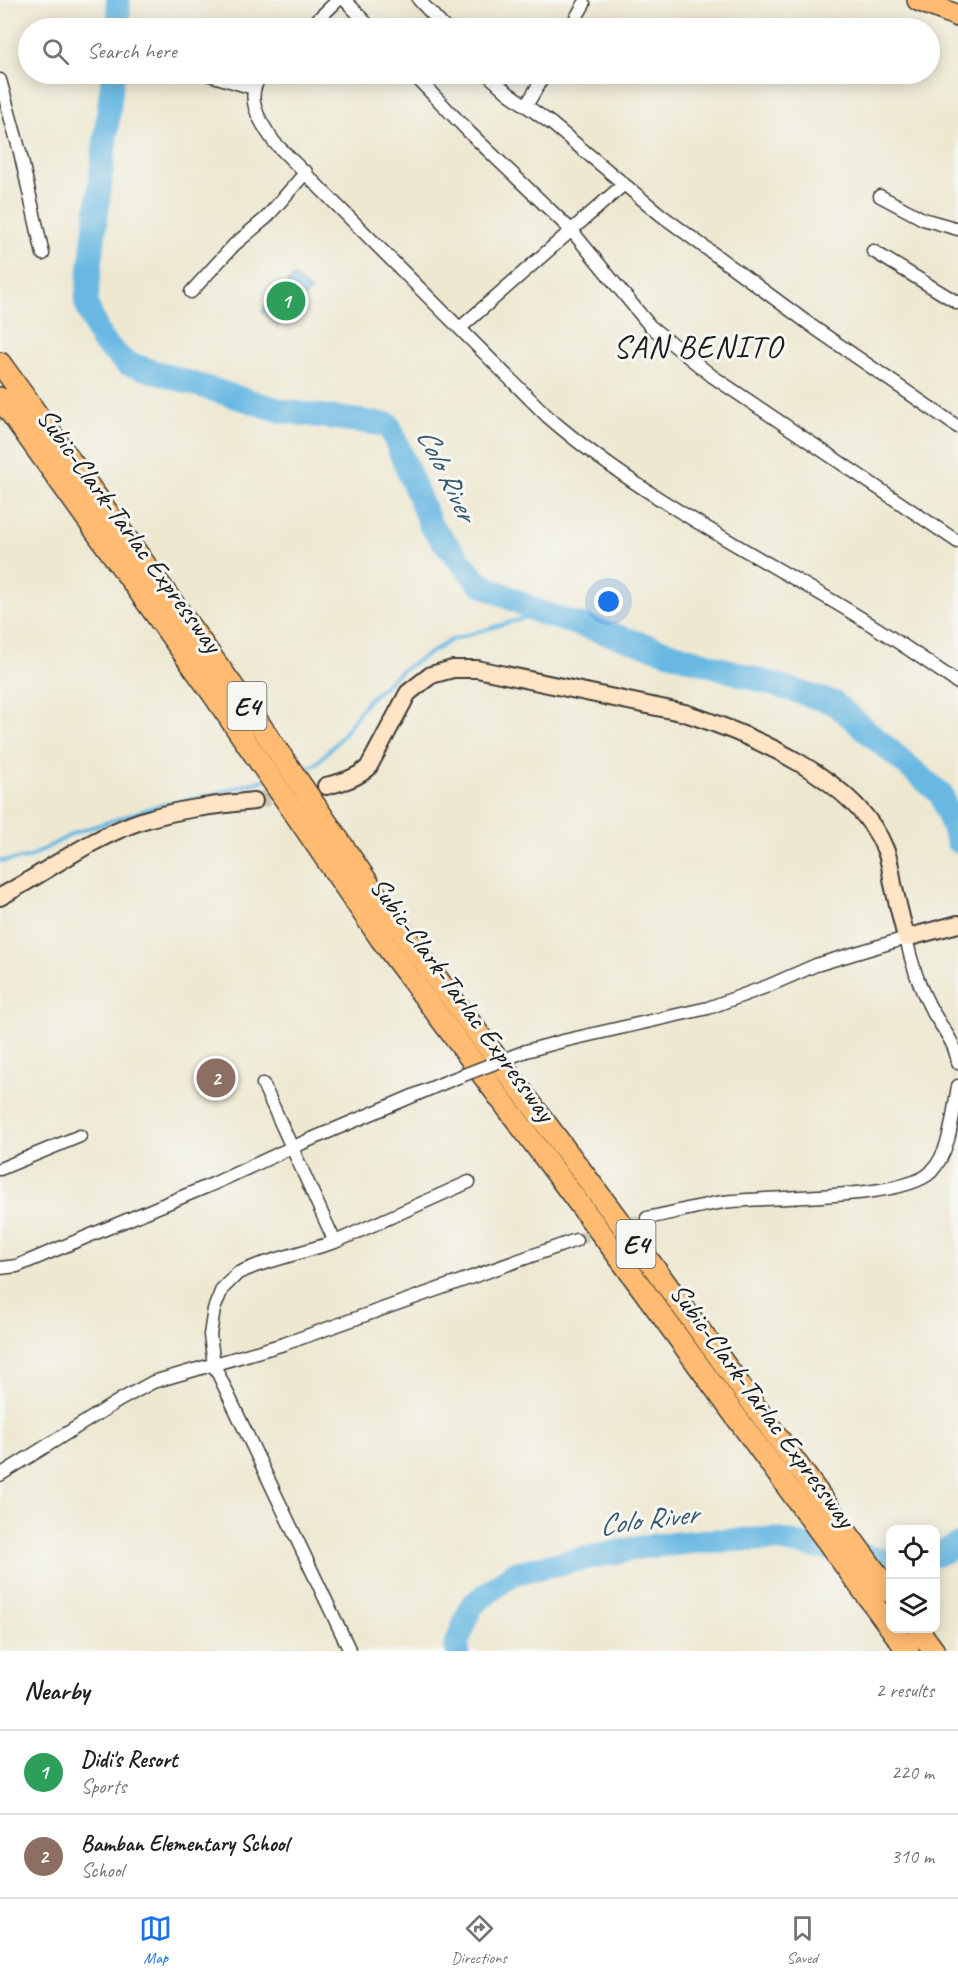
<!DOCTYPE html>
<style>
:root{--surface:#fff;--page:#f2f2f2;--text:#202124;--muted:#757577;--line:#e0e0e0;--accent:#1a73e8}
body{margin:0;font-family:Caveat,sans-serif;background:var(--page);color:var(--text)}
.controls{position:absolute;right:18px;bottom:18px;display:grid;overflow:hidden;border-radius:12px;box-shadow:0 3px 15px #0003}
.controls button{width:54px;height:54px;display:grid;place-items:center;padding:0;border:0;border-bottom:2px solid var(--line);background:var(--surface);color:var(--text);font:30px sans-serif}
.you{position:absolute;left:609px;top:602px;width:21px;height:21px;margin:-15px;border:4px solid #fff;border-radius:50%;background:#1a73e8;box-shadow:0 0 0 9px #1a73e833}
.badge{display:grid;place-items:center;width:39px;height:39px;border-radius:50%;background:var(--accent);color:#fff;font-size:20px;font-weight:700}
.pin{position:absolute;translate:-50% -50%;border:3px solid #fff;box-shadow:0 2px 6px #0006}
.list{margin:0;padding:0;list-style:none}
h2{display:flex;justify-content:space-between;align-items:center;height:78px;margin:0;padding:0 24px;font-size:26px}
h2 small{font-size:20px;font-weight:400;color:var(--muted)}
.list li{display:grid;grid-template-columns:39px 1fr auto;gap:18px;align-items:center;box-sizing:border-box;height:84px;padding:0 24px;border-top:2px solid var(--line)}
.list b{display:block;font-size:22px;white-space:nowrap}
.list p{margin:0;font-size:20px;white-space:nowrap;color:var(--muted)}
.list em{font-size:20px;font-style:normal;color:var(--muted)}
.icon{flex:none;width:33px;height:33px;fill:none;stroke:currentColor;stroke-width:2;stroke-linecap:round;stroke-linejoin:round}
.map{position:relative;flex:none;width:958px;height:1651px;overflow:hidden}
.search{position:absolute;background:var(--surface);box-shadow:0 3px 15px #0003;left:18px;right:18px;top:18px;height:66px;display:flex;align-items:center;gap:15px;box-sizing:border-box;padding:0 21px;border-radius:33px;color:var(--muted);font-size:22px}
.sheet{height:246px;background:var(--surface)}
nav{display:flex;justify-content:space-around;align-items:center;box-sizing:border-box;height:84px;border-top:2px solid var(--line);background:var(--surface);font-size:16px;color:var(--muted)}
nav a{display:grid;justify-items:center;gap:3px}
nav .on{color:var(--accent)}
.map>svg:first-child{display:block}
.water{fill:#67b8e2;stroke:#426a7f;stroke-width:1.5}
.lines{fill:none;stroke-linecap:round;stroke-linejoin:round}
.stream{stroke:#67b8e2;stroke-width:4}
.river{stroke:#67b8e2;stroke-width:24}
.street-tunnel{stroke:#cec9b6;stroke-width:12;stroke-dasharray:12 6;stroke-linecap:butt}
.secondary-tunnel{stroke:#cec9b6;stroke-width:16;stroke-dasharray:16 8;stroke-linecap:butt}
.street-casing{stroke:#3c3b37;stroke-width:15}
.secondary-casing{stroke:#3c3b37;stroke-width:20}
.highway-casing{stroke:#3c3b37;stroke-width:24}
.street{stroke:#fff;stroke-width:12}
.secondary{stroke:#ffe4c6;stroke-width:16}
.highway{stroke:#febb71;stroke-width:21}
.street-bridge-casing{stroke:#3c3b37;stroke-width:15;stroke-linecap:butt}
.street-bridge{stroke:#fff;stroke-width:12}
.labels{text-anchor:middle;dominant-baseline:central;stroke-width:6;stroke-linejoin:round;paint-order:stroke}
.shield{fill:#f6f6f2;stroke:#5d5d5c;stroke-width:1.5}
.shield-label{font-size:27px;font-weight:bold;fill:#1c1c1c}
.street-label{font-size:28px;fill:#1c1c1c;stroke:#f6f6f2}
.water-label{font-size:30px;font-style:italic;fill:#3a5a6b;stroke:#f6f6f2}
.quarter-label{font-size:32px;letter-spacing:1.5px;fill:#1c1c1c;stroke:#f6f6f2}
</style>
<div class="map">
<svg width="958" height="1651" viewBox="0 0 958 1651">
<rect width="100%" height="100%" fill="#f6f6f2"/>
<filter id="ink" filterUnits="userSpaceOnUse"><feTurbulence type="fractalNoise" baseFrequency=".0167" numOctaves="2"/><feDisplacementMap in="SourceGraphic" scale="12" xChannelSelector="R" yChannelSelector="G"/><feConvolveMatrix kernelMatrix="1 2 1 2 8 2 1 2 1" color-interpolation-filters="sRGB"/></filter>
<filter id="wash" filterUnits="userSpaceOnUse"><feTurbulence type="fractalNoise" baseFrequency=".008" numOctaves="4" result="noise"/><feDisplacementMap in="SourceGraphic" scale="24" xChannelSelector="R" yChannelSelector="G"/><feGaussianBlur stdDeviation="1.35" result="paint"/><feColorMatrix in="noise" values="0 0 0 0 0 0 0 0 0 0 0 0 0 0 0 0 0 1.4 0 .05"/><feComposite in="paint" operator="in"/></filter>
<g filter="url(#wash)">
<rect width="100%" height="100%" fill="#eee8d1"/>
<path class="water" d="M294 276 310 291 278 326 262 311Z"/>
<g class="lines">
<path class="stream" d="M300 769 315 765 339 740 368 700 401 671 451 640 541 613
M0 860 3 861 28 858 74 833 154 807 217 793 264 780"/>
<path class="river" d="M118 0 119 14 118 28
M113 74 86 303 101 340 126 363 282 411 389 425 431 526 479 583 541 613 834 703 941 794 958 842
M936 1555 958 1545
M458 1651 456 1645 472 1605 514 1573 571 1561 643 1547 704 1541 773 1539 890 1561"/>
</g>
</g>
<g filter="url(#ink)">
<g class="lines">
<path class="street-tunnel" d="M576 1240 647 1218"/>
<path class="secondary-tunnel" d="M254 801 291 793"/>
<g class="street-casing">
<path id="street" d="M345 0 371 28
M419 0 445 28
M309 28 338 0
M570 28 584 4
M207 74 253 88
M263 74C242 95 260 122 274 142L547 416C634 492 738 545 836 603 878 628 918 655 958 683
M413 74 470 133 572 231 650 326 712 376 958 542
M487 74 508 93 552 124 661 215 816 329 958 427
M0 80 20 152 43 254
M526 106 545 74
M880 196 923 219 958 229
M873 251 958 303
M191 292 234 245 266 218 306 172
M460 328 623 185
M526 1051 563 1041 708 1008 768 986 816 965 906 938C911 961 918 984 929 1005 939 1025 955 1040 958 1063
M263 1084 335 1242
M0 1169 80 1136
M647 1218C672 1213 698 1206 723 1202 766 1196 903 1200 931 1172 951 1151 953 1113 958 1086
M0 1268 17 1266 213 1184 293 1147 448 1081
M0 1475 120 1400 153 1382 284 1344 576 1240
M350 1651 214 1365 210 1335 214 1309 222 1289 238 1273 258 1265 335 1242 469 1182"/>
</g>
<g class="secondary-casing">
<path id="secondary" d="M326 786C342 782 355 779 368 768L408 693 431 675 453 669H477L685 713C752 735 857 779 885 849 890 860 891 873 893 884 897 902 902 920 906 938L958 924
M0 897C46 872 91 838 141 821 178 809 215 805 254 801"/>
</g>
<g class="highway-casing">
<path id="highway" d="M918 0 958 16
M0 363 247 706 396 924 658 1273 890 1592
M0 398 213 694 381 939 622 1261 890 1627
M891 1628 908 1651
M917 1628 934 1651"/>
</g>
<use href="#street" class="street"/>
<use href="#secondary" class="secondary"/>
<use href="#highway" class="highway"/>
<g class="street-bridge-casing">
<path id="street-bridge" d="M448 1081 526 1051"/>
</g>
<use href="#street-bridge" class="street-bridge"/>
</g>
</g>
<g class="labels">
<g class="shield">
<rect x="227.5" y="682" width="39" height="48" rx="4.5"/>
<rect x="616.5" y="1220" width="39" height="48" rx="4.5"/>
</g>
<g class="shield-label">
<text x="247" y="706">E4</text>
<text x="636" y="1244">E4</text>
</g>
<g class="street-label">
<text transform="translate(130 530) rotate(54)">Subic-Clark-Tarlac Expressway</text>
<text transform="translate(463 999) rotate(54)">Subic-Clark-Tarlac Expressway</text>
<text transform="translate(763 1405) rotate(54)">Subic-Clark-Tarlac Expressway</text>
</g>
<g class="water-label">
<text transform="translate(447 474) rotate(64)">Colo River</text>
<text transform="translate(648 1519) rotate(-7)">Colo River</text>
</g>
<g class="quarter-label">
<text x="698" y="346">SAN BENITO</text>
</g>
</g>
</svg>
<div class="controls">
<button><svg class="icon" aria-label="locate" viewBox="0 0 24 24"><circle cx="12" cy="12" r="6"/><path d="M12 2v4M12 18v4M2 12h4M18 12h4"/></svg></button>
<button><svg class="icon" aria-label="layers" viewBox="0 0 24 24"><path d="M12 4l9 5-9 5-9-5zM3 14l9 5 9-5"/></svg></button>
</div>
<div class="you"></div>
<div class="pin badge" style="left:286px;top:301px;background:#2e9e5b">1</div>
<div class="pin badge" style="left:216px;top:1078px;background:#8d6e63">2</div>
<div class="search"><svg class="icon" aria-label="search" viewBox="0 0 24 24"><circle cx="10" cy="10" r="6"/><path d="M15 15l6 6"/></svg>Search here</div>
</div>
<section class="sheet">
<h2>Nearby<small>2 results</small></h2>
<ul class="list">
<li><span class="badge" style="background:#2e9e5b">1</span><div><b>Didi's Resort</b><p>Sports</p></div><em>220 m</em></li>
<li><span class="badge" style="background:#8d6e63">2</span><div><b>Bamban Elementary School</b><p>School</p></div><em>310 m</em></li>
</ul>
</section>
<nav>
<a class="on"><svg class="icon" aria-label="map" viewBox="0 0 24 24"><path d="M3 6l6-2 6 2 6-2v14l-6 2-6-2-6 2zM9 4v14M15 6v14"/></svg>Map</a>
<a><svg class="icon" aria-label="directions" viewBox="0 0 24 24"><path d="M12 3l9 9-9 9-9-9zM9 14v-3h6M13 9l2 2-2 2"/></svg>Directions</a>
<a><svg class="icon" aria-label="saved" viewBox="0 0 24 24"><path d="M7 4h10v16l-5-4-5 4z"/></svg>Saved</a>
</nav>
